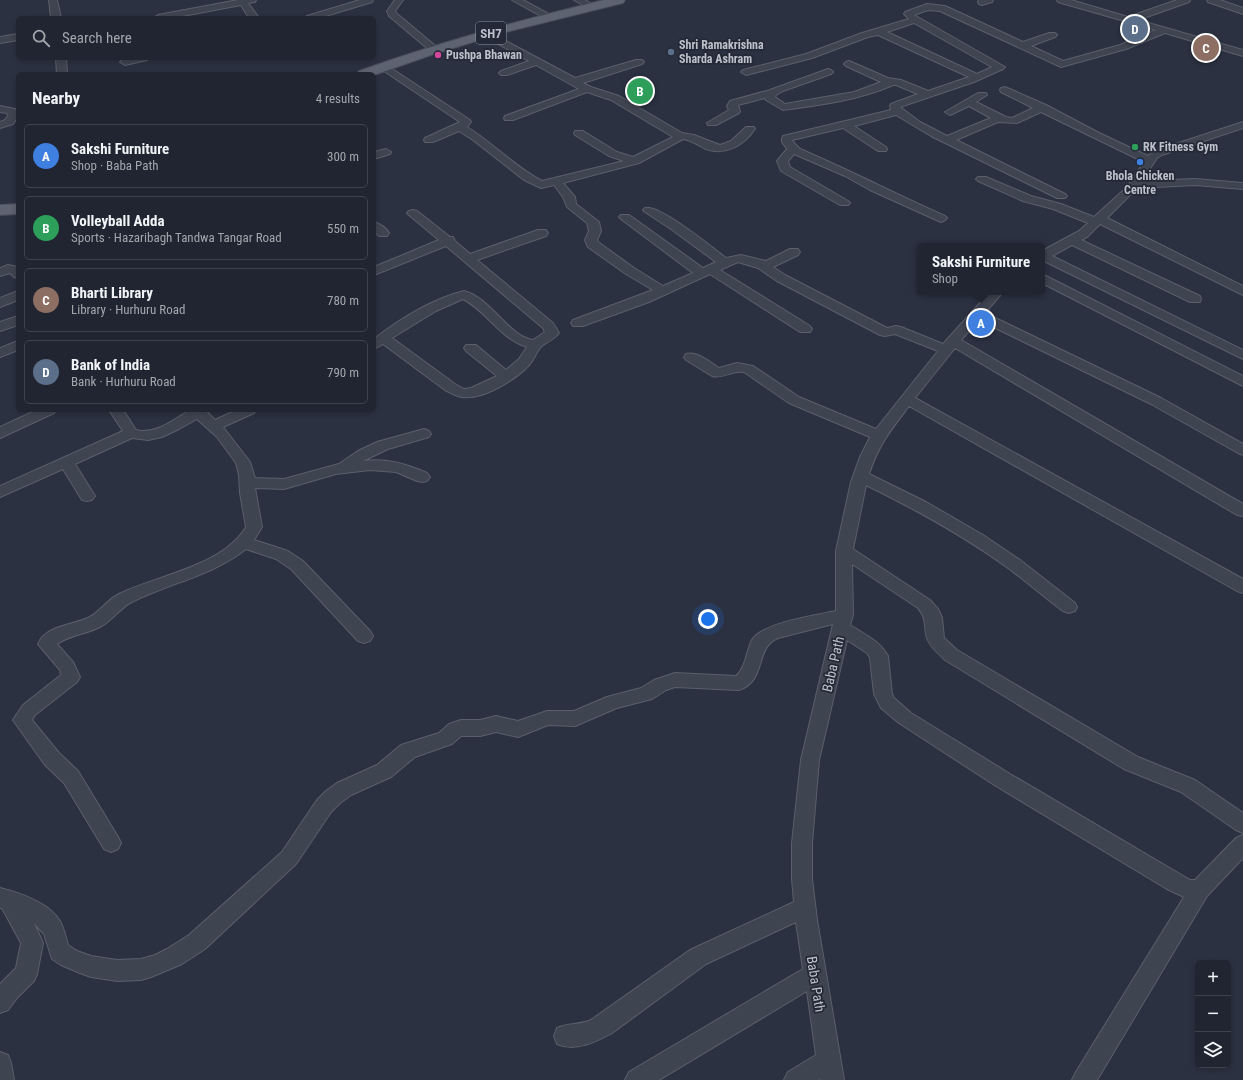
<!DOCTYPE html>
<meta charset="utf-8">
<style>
:root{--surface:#202531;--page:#282d39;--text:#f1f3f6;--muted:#a2a5ab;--line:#3d424d;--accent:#9fb2ec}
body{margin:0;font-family:"Roboto Condensed",sans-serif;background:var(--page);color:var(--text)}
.controls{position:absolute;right:12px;bottom:12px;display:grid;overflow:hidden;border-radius:6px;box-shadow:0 2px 6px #0003}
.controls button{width:36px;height:36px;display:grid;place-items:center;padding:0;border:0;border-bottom:1px solid var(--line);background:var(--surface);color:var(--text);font:20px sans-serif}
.you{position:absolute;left:708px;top:619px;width:14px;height:14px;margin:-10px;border:3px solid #fff;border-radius:50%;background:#1a73e8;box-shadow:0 0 0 6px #1a73e833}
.badge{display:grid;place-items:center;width:26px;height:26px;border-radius:50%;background:var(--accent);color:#fff;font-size:13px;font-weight:700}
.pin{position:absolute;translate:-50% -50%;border:2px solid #fff;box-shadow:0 1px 4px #0006}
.popup{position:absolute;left:917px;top:243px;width:128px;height:52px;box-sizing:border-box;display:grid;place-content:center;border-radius:6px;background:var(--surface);filter:drop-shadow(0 1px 3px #0005);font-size:13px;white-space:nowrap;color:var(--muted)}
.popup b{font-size:15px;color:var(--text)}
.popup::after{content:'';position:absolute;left:50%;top:100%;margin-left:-8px;border:8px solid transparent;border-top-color:var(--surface)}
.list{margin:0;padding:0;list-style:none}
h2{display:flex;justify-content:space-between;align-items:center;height:52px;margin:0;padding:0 16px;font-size:17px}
h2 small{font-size:13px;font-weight:400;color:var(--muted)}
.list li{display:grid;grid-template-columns:26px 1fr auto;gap:12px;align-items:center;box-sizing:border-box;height:64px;margin:0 8px 8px;padding:0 8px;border:1px solid var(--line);border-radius:6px}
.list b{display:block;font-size:15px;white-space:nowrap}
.list p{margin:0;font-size:13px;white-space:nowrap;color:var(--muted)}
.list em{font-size:13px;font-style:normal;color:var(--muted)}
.icon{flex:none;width:22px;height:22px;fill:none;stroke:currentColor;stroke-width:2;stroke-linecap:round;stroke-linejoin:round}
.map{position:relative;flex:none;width:1243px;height:1080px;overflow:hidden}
.search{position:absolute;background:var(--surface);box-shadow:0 2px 6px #0003;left:16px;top:16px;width:360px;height:44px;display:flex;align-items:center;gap:10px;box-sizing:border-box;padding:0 14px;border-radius:6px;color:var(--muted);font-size:15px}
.panel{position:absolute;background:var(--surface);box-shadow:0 2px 6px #0003;left:16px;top:72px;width:360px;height:340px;border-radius:6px}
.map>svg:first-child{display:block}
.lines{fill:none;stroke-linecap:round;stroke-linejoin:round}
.street-casing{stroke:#5a5f6b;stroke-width:2}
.primary-casing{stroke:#494d5a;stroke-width:2}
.street{fill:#3f4451;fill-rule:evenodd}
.primary{fill:#5d6370;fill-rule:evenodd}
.service-dot{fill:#5c6f8a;stroke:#232936;stroke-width:1.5}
.hotel-dot{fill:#d1479c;stroke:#232936;stroke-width:1.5}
.leisure-dot{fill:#2e9e5b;stroke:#232936;stroke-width:1.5}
.shop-dot{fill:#3f7fe0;stroke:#232936;stroke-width:1.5}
.labels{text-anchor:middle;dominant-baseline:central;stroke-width:3.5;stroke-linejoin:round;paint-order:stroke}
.far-poi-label{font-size:12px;font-weight:bold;fill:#bcc0cb;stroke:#232936;text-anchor:start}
.shield{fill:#232936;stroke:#8e939e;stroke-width:1}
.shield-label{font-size:13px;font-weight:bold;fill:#bcc0cb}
.street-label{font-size:14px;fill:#bcc0cb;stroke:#232936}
</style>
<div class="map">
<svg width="1243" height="1080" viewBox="0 0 1243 1080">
<rect width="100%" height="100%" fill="#2b3141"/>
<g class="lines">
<g class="street-casing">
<path id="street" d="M49 0H57L61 18H51Z
M238 0H256L255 2 248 3 259 18H249L241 5 172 18H153L158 15Z
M360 0H373L372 2 319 18H305L307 16Z
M395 0H403L395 11 396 13 439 49 441 51 439 53H433L389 16 387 11Z
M512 0H523L554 17 549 20 546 19Z
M574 0H585L596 7 592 10Z
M979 0H993L992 2 982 5 979 4 978 2Z
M1057 0H1071L1128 17 1177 0H1190L1189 2 1138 20 1243 50V56L1165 33 1126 49 1061 67 940 11 928 10 914 15 1005 67 1003 69 974 82 900 107 920 122 947 136 991 118 969 106 950 115 945 112 978 93H986L987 95 976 102 1006 117 1012 118 1033 108 1001 92 1000 90 1001 88 1005 87 1046 105 1099 133 1148 156 1154 151 1243 122V128L1162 155 1157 158 1142 181 1195 179 1243 183V189L1195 185 1137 188 1107 218 1243 286V295L1100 224 1087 237 1081 240 1200 296 1201 299 1200 302H1190L1072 245 1052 256 1243 350V359L1042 260V251L1079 231 1088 223 1053 209 1023 201 978 181 976 179 978 177H986L1031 196 1061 204 1094 217 1127 187 1144 162 1041 112 1017 123 998 122 956 140 1065 194 1067 196 1065 198H1057L931 136 896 115 854 126 886 147 887 149 886 151H878L843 128 792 140 794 143 800 149C849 170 896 194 945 216L947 218 945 220 941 222 870 190 845 176 794 154 788 161 790 167 848 201 850 203 848 205H840L781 171 777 161 787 149 782 142V138L783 136 891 110 890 106 891 104 918 94 896 85H893C859 100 820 105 783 110L766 100 765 98 738 105 740 111 739 113 716 125H708L707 123 729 110 727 106 730 101 770 90 828 69 831 70 833 72 831 74 783 91 776 95 775 97 785 104 791 103 854 92 881 82 846 66 844 64 846 62 849 61 888 78 901 80 928 91 969 77 878 35 868 37 812 58 746 75 741 72 743 70 806 54 862 33 909 19 904 14 905 12 927 4 945 6 1023 42 1049 33H1055L1057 35 1055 37 1031 46 1063 61 1120 45 1156 30 1058 2ZM914 23 992 67 977 74 887 32Z
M1207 0H1220L1243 8V14L1208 2Z
M487 31 575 78 636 60H642L644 62 642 64 583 83 591 87 619 96 682 133 694 135 720 145 731 141 746 127H754L755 129C744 145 726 156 706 149 698 145 691 140 683 139L639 163 563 183 575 197 576 204 599 222 601 231 597 240 598 242 634 268 663 286 693 273 621 219 619 217 621 215H629L703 268 716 262 671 229 645 212 643 210 645 208C659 204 713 248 726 258L741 255 766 261 790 249H798L800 252 798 255 773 267 785 275 887 328 896 326 901 327 943 344 990 292H1003L985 313 1161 398 1243 444V455L1238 453 1151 404 979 320 961 340 1243 504V516L1237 515 955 348 915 398 1243 579V593L1237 591 909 406C890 431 879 444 869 474L926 502 983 535 1020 560 1075 603 1077 607 1075 611 1069 613 1063 611C1044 597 1027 582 1008 568 964 536 915 509 866 485L853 549 930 600 938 609 942 618 944 638 957 650 1138 757 1195 780 1243 813V833L1236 830 1181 792 1124 769 945 660C938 653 930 647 927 638 923 626 928 620 918 608L852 564 853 615 850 625C864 634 880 641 888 656L892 694 894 698 911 713 1010 774 1190 880H1195L1236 838 1243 835V858L1207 896 1097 1080H1072L1076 1072 1184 897 1167 889 996 786 899 723 881 708 874 694 870 658 867 653 847 640 819 760 812 843V879L817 920 844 1080H820V1079L818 1080H784L788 1072 816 1055 807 991 659 1080H625L629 1072 803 969 796 922 706 964 612 1033C596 1042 575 1052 557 1044L554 1036 557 1028C568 1023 580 1025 591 1020L690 950 794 902 792 879V843L801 760 833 624 778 638C754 648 767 681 739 690L675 687 666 690 652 699 617 708 575 726 548 725 518 737 496 732 480 736H461L452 744 415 757 391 777 351 795 340 803 331 812 296 864 205 949 182 964 151 977 141 980 117 981 91 977 80 973 61 965 52 959 44 934 34 923 43 943 37 974 34 981 17 998 8 1010 0 1013V984L16 968 21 943 2 908H0V888C20 893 48 902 60 921 64 929 66 937 68 945L77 951 91 956 117 960 141 959 155 955 167 949 189 935 282 852 317 800 326 791 337 783 377 765 401 745 439 733 449 724 461 720H480L496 716 518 721 547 711H574L607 697 641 688 654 680 675 673 736 676C746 668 746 651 752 640 762 623 816 615 836 611V551L851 482 860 457 870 437 789 403 744 372C733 370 723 379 712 376L686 360 684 357 686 354C698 351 709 362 719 368L737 363 753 366 799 397 876 429 938 351 895 334 885 336 880 335 777 281 758 268 738 262 720 270 810 326 812 329 810 332H800L710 274 649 302 583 326H573L571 323 573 320 653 290 626 274 588 247 585 240 589 231 587 223 567 207 563 197 554 185 541 188 524 180 473 140 459 131 433 142H425L424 140 425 138 460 122 378 67 380 65H386L470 120 471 122 467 127C493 143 515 167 542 181L624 161 609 156 575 135 574 133 575 131H583L617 152 633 157 673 137 611 100 587 92 513 120H505L504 118 505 116 579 89 536 65 507 75H501L499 73 501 71 529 61 484 36 482 34 484 32Z
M18 34V40L0 43V37Z
M56 58H66L67 74H57Z
M130 58H149L147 60 125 65 120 62 122 60Z
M0 106 15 109 18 116 13 124 0 128V122L5 120 8 116 7 113 0 112Z
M386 149 391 152 390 154 374 159V152Z
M413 210 417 211 450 237H453L455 241 470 254 538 230H546L548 233 546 236 477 260 553 323 559 333C554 340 542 344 540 348 536 353 534 359 530 364 517 379 483 400 462 397 456 396 451 393 445 390L383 344 374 349V339C400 319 432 299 464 291 491 298 508 336 533 340L545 332 543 328 446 246 374 275V267L439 240 409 215 407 213 409 211ZM463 299C487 311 500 339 527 347L519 359 506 370 476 345H466L464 348 466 351 497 376 471 388 464 389 455 384 392 338 436 311Z
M374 222C380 224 386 228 389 233L387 236H379L374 232Z
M8 265 18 267V278L14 277 10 273 0 276V268Z
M1042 274 1243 376V386L1042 283Z
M18 291V300L0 307V298Z
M18 316V325L0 331V322Z
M18 341V350L0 357V348Z
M37 410H56L54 413 0 438V427Z
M109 410H123L136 430C156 435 174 419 189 411 192 409 200 410 205 410L215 420 237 410H256L254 413 223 427 250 462 255 478 284 479 339 464 358 451 377 442 424 429 429 431 431 434 429 437 388 449 363 461C387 458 406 464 427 473L430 477 427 481 422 482 417 481 396 472 370 470 336 474 284 489 255 488 262 527 254 540 288 551 303 561 370 631 373 636 370 641 364 643 358 641 291 569 276 559 246 549C212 576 169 583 130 603 119 609 112 621 100 627 86 634 70 635 57 644L73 662 80 677 77 682 35 715 32 720 59 753 78 771 118 837 121 843 118 849 111 852 104 849 64 783 45 765 13 720 23 705 61 675 60 670 38 644C45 626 72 625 88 618 100 612 107 600 119 594 158 575 223 566 246 527L240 493 239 475 236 463 217 437 197 419 179 429 162 437 148 440 132 438 75 464 95 496 92 500 87 501 82 500 63 469 0 497V486L123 431Z
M0 1052 8 1055 11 1063 14 1080H0Z"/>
</g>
<g class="primary-casing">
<path id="primary" d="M604 0H625L623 3 506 32 437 53 374 75 357 74 359 71C440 42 521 20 604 0Z
M18 204V214L0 215V205Z"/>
</g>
<use href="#street" class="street"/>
<use href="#primary" class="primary"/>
</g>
<circle class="service-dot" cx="671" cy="52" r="4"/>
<circle class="hotel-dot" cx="438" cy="55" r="4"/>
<circle class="leisure-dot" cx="1135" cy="147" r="4"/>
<circle class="shop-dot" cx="1140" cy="162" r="4"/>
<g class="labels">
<g class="far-poi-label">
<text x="679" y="45">Shri Ramakrishna<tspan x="679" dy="14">Sharda Ashram</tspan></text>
<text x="446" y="55">Pushpa Bhawan</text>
<text x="1143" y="147">RK Fitness Gym</text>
<text x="1140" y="176" text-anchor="middle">Bhola Chicken<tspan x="1140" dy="14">Centre</tspan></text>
</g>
<rect class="shield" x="476" y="22" width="30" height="22" rx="3"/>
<g class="shield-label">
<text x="491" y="33">SH7</text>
</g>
<g class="street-label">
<text transform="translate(833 664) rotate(-77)">Baba Path</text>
<text transform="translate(816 984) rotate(81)">Baba Path</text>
</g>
</g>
</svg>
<div class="controls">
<button>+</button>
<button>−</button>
<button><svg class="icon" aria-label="layers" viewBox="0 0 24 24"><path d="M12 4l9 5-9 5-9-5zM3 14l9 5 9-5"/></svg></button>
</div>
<div class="you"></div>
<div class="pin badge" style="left:981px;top:323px;background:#3f7fe0">A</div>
<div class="popup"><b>Sakshi Furniture</b>Shop</div>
<div class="pin badge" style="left:640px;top:91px;background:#2e9e5b">B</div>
<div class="pin badge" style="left:1206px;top:48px;background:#8d6e63">C</div>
<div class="pin badge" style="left:1135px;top:29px;background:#5c6f8a">D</div>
<div class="search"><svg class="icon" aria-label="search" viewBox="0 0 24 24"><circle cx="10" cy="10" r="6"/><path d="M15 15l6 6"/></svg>Search here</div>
<section class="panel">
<h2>Nearby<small>4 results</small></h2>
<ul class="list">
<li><span class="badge" style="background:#3f7fe0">A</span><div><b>Sakshi Furniture</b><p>Shop · Baba Path</p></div><em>300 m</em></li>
<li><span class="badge" style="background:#2e9e5b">B</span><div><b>Volleyball Adda</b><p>Sports · Hazaribagh Tandwa Tangar Road</p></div><em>550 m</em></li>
<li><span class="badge" style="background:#8d6e63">C</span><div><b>Bharti Library</b><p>Library · Hurhuru Road</p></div><em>780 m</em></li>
<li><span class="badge" style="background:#5c6f8a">D</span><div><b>Bank of India</b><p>Bank · Hurhuru Road</p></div><em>790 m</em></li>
</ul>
</section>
</div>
